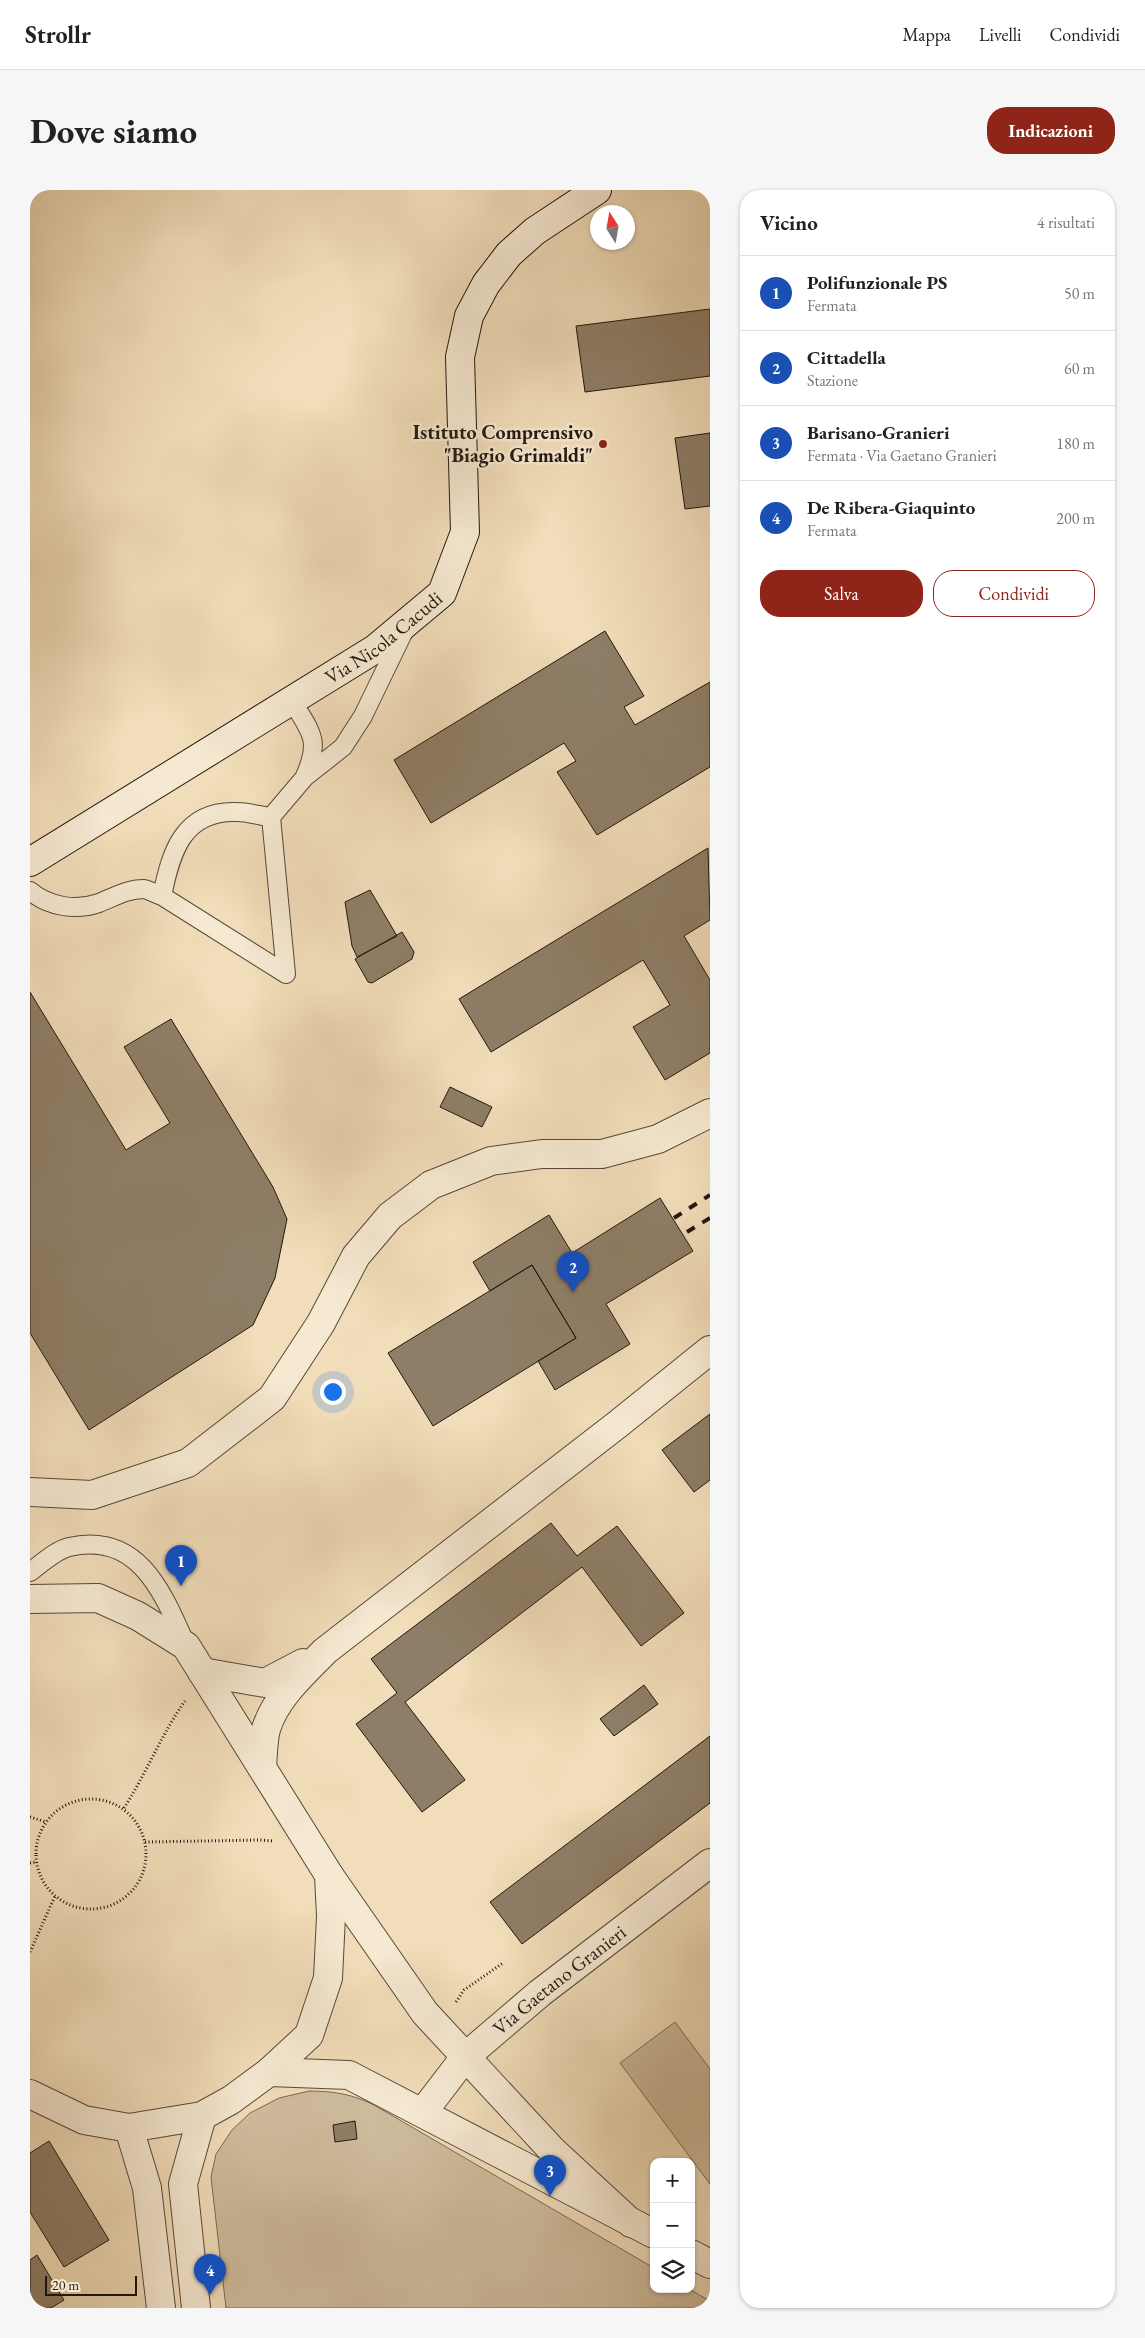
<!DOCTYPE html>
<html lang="it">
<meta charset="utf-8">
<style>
:root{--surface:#fff;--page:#f6f6f6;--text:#222;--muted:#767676;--line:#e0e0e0;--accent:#8f2418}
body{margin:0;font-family:"EB Garamond",serif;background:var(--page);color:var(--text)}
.controls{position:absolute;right:15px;bottom:15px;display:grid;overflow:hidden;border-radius:10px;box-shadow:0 1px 4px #0004}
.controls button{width:45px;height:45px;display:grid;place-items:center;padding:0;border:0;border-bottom:1px solid var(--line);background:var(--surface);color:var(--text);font:25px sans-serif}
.compass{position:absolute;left:560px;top:15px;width:45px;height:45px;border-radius:50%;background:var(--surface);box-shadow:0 1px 4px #0004;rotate:349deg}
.scale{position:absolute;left:15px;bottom:12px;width:92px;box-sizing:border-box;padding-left:5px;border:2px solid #23170f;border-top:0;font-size:14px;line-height:18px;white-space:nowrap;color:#23170f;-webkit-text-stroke:4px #f6e9d2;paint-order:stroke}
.you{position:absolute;left:302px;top:1201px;width:18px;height:18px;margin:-12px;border:4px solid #fff;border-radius:50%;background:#1a73e8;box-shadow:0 0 0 8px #1a73e833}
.badge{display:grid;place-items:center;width:32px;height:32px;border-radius:50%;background:var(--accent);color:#fff;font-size:16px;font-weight:700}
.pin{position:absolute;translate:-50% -41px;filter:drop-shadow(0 1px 2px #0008)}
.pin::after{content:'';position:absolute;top:26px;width:18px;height:15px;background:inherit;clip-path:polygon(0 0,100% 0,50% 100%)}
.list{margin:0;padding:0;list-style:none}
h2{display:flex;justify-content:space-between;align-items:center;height:65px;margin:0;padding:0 20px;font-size:21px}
h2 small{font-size:16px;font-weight:400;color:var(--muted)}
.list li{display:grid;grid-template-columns:32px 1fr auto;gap:15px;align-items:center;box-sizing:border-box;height:75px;padding:0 20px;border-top:1px solid var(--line)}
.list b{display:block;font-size:19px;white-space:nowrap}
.list p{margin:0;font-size:16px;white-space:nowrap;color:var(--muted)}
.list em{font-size:16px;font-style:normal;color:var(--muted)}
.actions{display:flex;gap:10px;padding:15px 20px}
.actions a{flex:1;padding:11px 0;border:1px solid var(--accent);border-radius:20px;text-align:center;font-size:18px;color:var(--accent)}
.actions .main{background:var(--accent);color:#fff}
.icon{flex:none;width:28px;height:28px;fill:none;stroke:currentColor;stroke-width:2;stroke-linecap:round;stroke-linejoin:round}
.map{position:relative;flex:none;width:680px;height:2118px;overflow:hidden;border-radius:20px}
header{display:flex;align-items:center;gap:30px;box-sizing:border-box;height:70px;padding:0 25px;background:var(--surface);border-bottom:1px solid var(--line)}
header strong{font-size:24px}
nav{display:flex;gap:28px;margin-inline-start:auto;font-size:18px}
.intro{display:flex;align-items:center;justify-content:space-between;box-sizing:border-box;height:120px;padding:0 30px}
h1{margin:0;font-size:35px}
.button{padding:12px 22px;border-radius:20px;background:var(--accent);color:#fff;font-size:18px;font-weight:700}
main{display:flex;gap:30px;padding:0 30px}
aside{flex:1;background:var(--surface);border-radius:20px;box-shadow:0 1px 4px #0004}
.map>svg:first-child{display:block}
.green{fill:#cebb9c;stroke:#786956}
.building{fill:#8e7e67;stroke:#23170f}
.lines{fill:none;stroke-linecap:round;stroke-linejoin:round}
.lane-casing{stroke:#56483a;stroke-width:20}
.street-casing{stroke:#56483a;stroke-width:30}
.secondary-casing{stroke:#23170f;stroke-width:30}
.path{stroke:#23170f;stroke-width:3;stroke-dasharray:1 2.5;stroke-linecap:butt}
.lane{stroke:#f6e9d2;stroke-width:18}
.street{stroke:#f6e9d2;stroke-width:28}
.secondary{stroke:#f6e9d2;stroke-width:28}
.rail{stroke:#23170f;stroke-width:4;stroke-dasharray:9 9;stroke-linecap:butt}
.poi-dot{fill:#8f2418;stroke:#f6e9d2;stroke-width:2}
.labels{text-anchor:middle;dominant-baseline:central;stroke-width:5;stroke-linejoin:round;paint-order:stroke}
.poi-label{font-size:20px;font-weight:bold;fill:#23170f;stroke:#f6e9d2;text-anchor:end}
.street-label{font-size:20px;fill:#23170f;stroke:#f6e9d2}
</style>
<header>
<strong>Strollr</strong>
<nav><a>Mappa</a><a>Livelli</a><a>Condividi</a></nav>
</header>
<div class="intro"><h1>Dove siamo</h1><a class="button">Indicazioni</a></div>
<main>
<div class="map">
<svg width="680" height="2118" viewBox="0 0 680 2118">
<rect width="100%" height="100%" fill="#f1ddb9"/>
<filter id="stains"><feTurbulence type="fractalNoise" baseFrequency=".004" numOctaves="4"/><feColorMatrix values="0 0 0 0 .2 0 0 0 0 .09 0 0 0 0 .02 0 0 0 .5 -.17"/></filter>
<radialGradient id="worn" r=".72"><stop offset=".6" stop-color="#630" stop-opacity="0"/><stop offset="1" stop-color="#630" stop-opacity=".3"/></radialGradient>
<path class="green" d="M645 1832 680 1879V1994L590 1873Z
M279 1901C303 1901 322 1904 344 1915L624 2078V2099H659L680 2111V2118H196L181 1987 186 1964 202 1940 220 1923 249 1908Z"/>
<path class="building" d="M680 119V186L555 202 546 136Z
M680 243V316L655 319 645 248Z
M575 441 614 506 594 517 605 535 680 492V577L567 645 527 582 546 571 534 553 401 633 364 570Z
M678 658 680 730 654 746 680 790V863L635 890 603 837 640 815 613 770 461 862 429 809Z
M340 700 367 746 327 767 322 756 315 712Z
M372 742 384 762 382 769 342 793 338 792 325 769Z
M0 802 96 960 140 933 94 857 141 829 243 997 257 1029 245 1088 223 1135 59 1240 0 1143Z
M420 897 462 917 452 937 410 917Z
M630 1008 663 1061 576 1114 600 1154 525 1200 508 1171 546 1148 502 1075 460 1101 443 1072 519 1025 542 1063Z
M502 1075 546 1148 403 1236 358 1163Z
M680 1224V1290L664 1302 632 1260Z
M521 1333 547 1366 587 1336 654 1423 611 1456 552 1377 375 1512 435 1590 392 1622 326 1534 367 1503 341 1469Z
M614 1495 628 1514 584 1546 570 1529Z
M680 1546V1613L492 1754 460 1712Z
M325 1931 327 1949 305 1952 303 1935Z
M19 1951 79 2050 34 2077 0 2022V1963Z
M7 2065 34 2110 21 2118H0V2070Z"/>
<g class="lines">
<g class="lane-casing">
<path id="lane" d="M262 511C281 542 291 550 275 586
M0 701C19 717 46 721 69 713 84 707 97 699 114 699 119 700 126 704 132 706L256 784
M132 706C141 662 153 620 207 622 218 622 230 626 241 627
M256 784 241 627 275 587 313 557 333 526 375 439
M0 1382C11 1374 26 1360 39 1357 109 1341 133 1403 156 1455"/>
</g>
<g class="street-casing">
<g id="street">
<path d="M0 1302 62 1305 158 1273 242 1208 291 1133 326 1066 360 1026 401 995 461 971 512 964H572L628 949 680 923"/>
<path d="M0 1409 68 1408 108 1426 156 1456 299 1685 301 1726 298 1788 279 1845 239 1882 201 1910 172 1926 99 1938 54 1930 0 1904"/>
<path d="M172 1482 235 1493 273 1473"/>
<path d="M232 1577C233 1565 233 1550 236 1539 246 1507 272 1485 295 1461L588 1234 680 1160"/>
<path d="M299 1685 395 1823 522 1960 601 2033"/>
<path d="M239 1882 319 1885 624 2044"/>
<path id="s1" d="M393 1922 435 1867 510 1803 680 1673"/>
<path d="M99 1938 117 1998 131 2118"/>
<path d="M661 2064 680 2074"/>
<path d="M166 2118 153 1994 172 1926"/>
</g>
</g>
<g class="secondary-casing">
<g id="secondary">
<path id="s2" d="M0 672 345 459 412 403 435 342 430 167 439 126 456 94 479 64 505 41 567 0"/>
</g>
</g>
<path class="path" d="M6 1664a55 55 0 1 1 110 0a55 55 0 1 1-110 0Z
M94 1618C116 1584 131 1545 155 1511
M0 1627 16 1632
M115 1652 230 1650 243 1651
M0 1673 6 1672
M0 1762 25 1706
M426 1812 434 1800 473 1773"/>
<use href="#lane" class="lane"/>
<use href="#street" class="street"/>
<use href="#secondary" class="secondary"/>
<path class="rail" d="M644 1028 680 1005
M657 1042 680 1028"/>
</g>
<circle class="poi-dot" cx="573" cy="254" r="5"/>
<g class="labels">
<g class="poi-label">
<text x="563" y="242">Istituto Comprensivo<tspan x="563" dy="23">"Biagio Grimaldi"</tspan></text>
</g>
<g class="street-label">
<text stroke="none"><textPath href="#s2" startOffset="419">Via Nicola Cacudi</textPath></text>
<text stroke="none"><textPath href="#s1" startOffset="191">Via Gaetano Granieri</textPath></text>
</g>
</g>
<rect width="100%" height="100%" filter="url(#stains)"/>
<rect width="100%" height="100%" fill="url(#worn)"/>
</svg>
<div class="controls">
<button>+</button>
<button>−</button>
<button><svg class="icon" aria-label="layers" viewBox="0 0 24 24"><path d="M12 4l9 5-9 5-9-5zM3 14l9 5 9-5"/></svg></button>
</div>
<svg class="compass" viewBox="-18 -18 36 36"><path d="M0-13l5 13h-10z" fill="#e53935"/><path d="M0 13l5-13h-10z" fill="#767676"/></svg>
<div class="scale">20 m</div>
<div class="you"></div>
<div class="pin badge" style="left:151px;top:1396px;background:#1a4fb4">1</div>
<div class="pin badge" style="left:543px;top:1102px;background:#1a4fb4">2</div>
<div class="pin badge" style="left:520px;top:2006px;background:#1a4fb4">3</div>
<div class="pin badge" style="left:180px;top:2105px;background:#1a4fb4">4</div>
</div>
<aside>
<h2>Vicino<small>4 risultati</small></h2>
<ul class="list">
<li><span class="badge" style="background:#1a4fb4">1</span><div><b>Polifunzionale PS</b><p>Fermata</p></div><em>50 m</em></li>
<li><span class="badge" style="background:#1a4fb4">2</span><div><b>Cittadella</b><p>Stazione</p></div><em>60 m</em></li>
<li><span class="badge" style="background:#1a4fb4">3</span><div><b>Barisano-Granieri</b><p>Fermata · Via Gaetano Granieri</p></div><em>180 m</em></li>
<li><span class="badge" style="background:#1a4fb4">4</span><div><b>De Ribera-Giaquinto</b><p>Fermata</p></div><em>200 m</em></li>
</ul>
<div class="actions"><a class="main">Salva</a><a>Condividi</a></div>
</aside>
</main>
